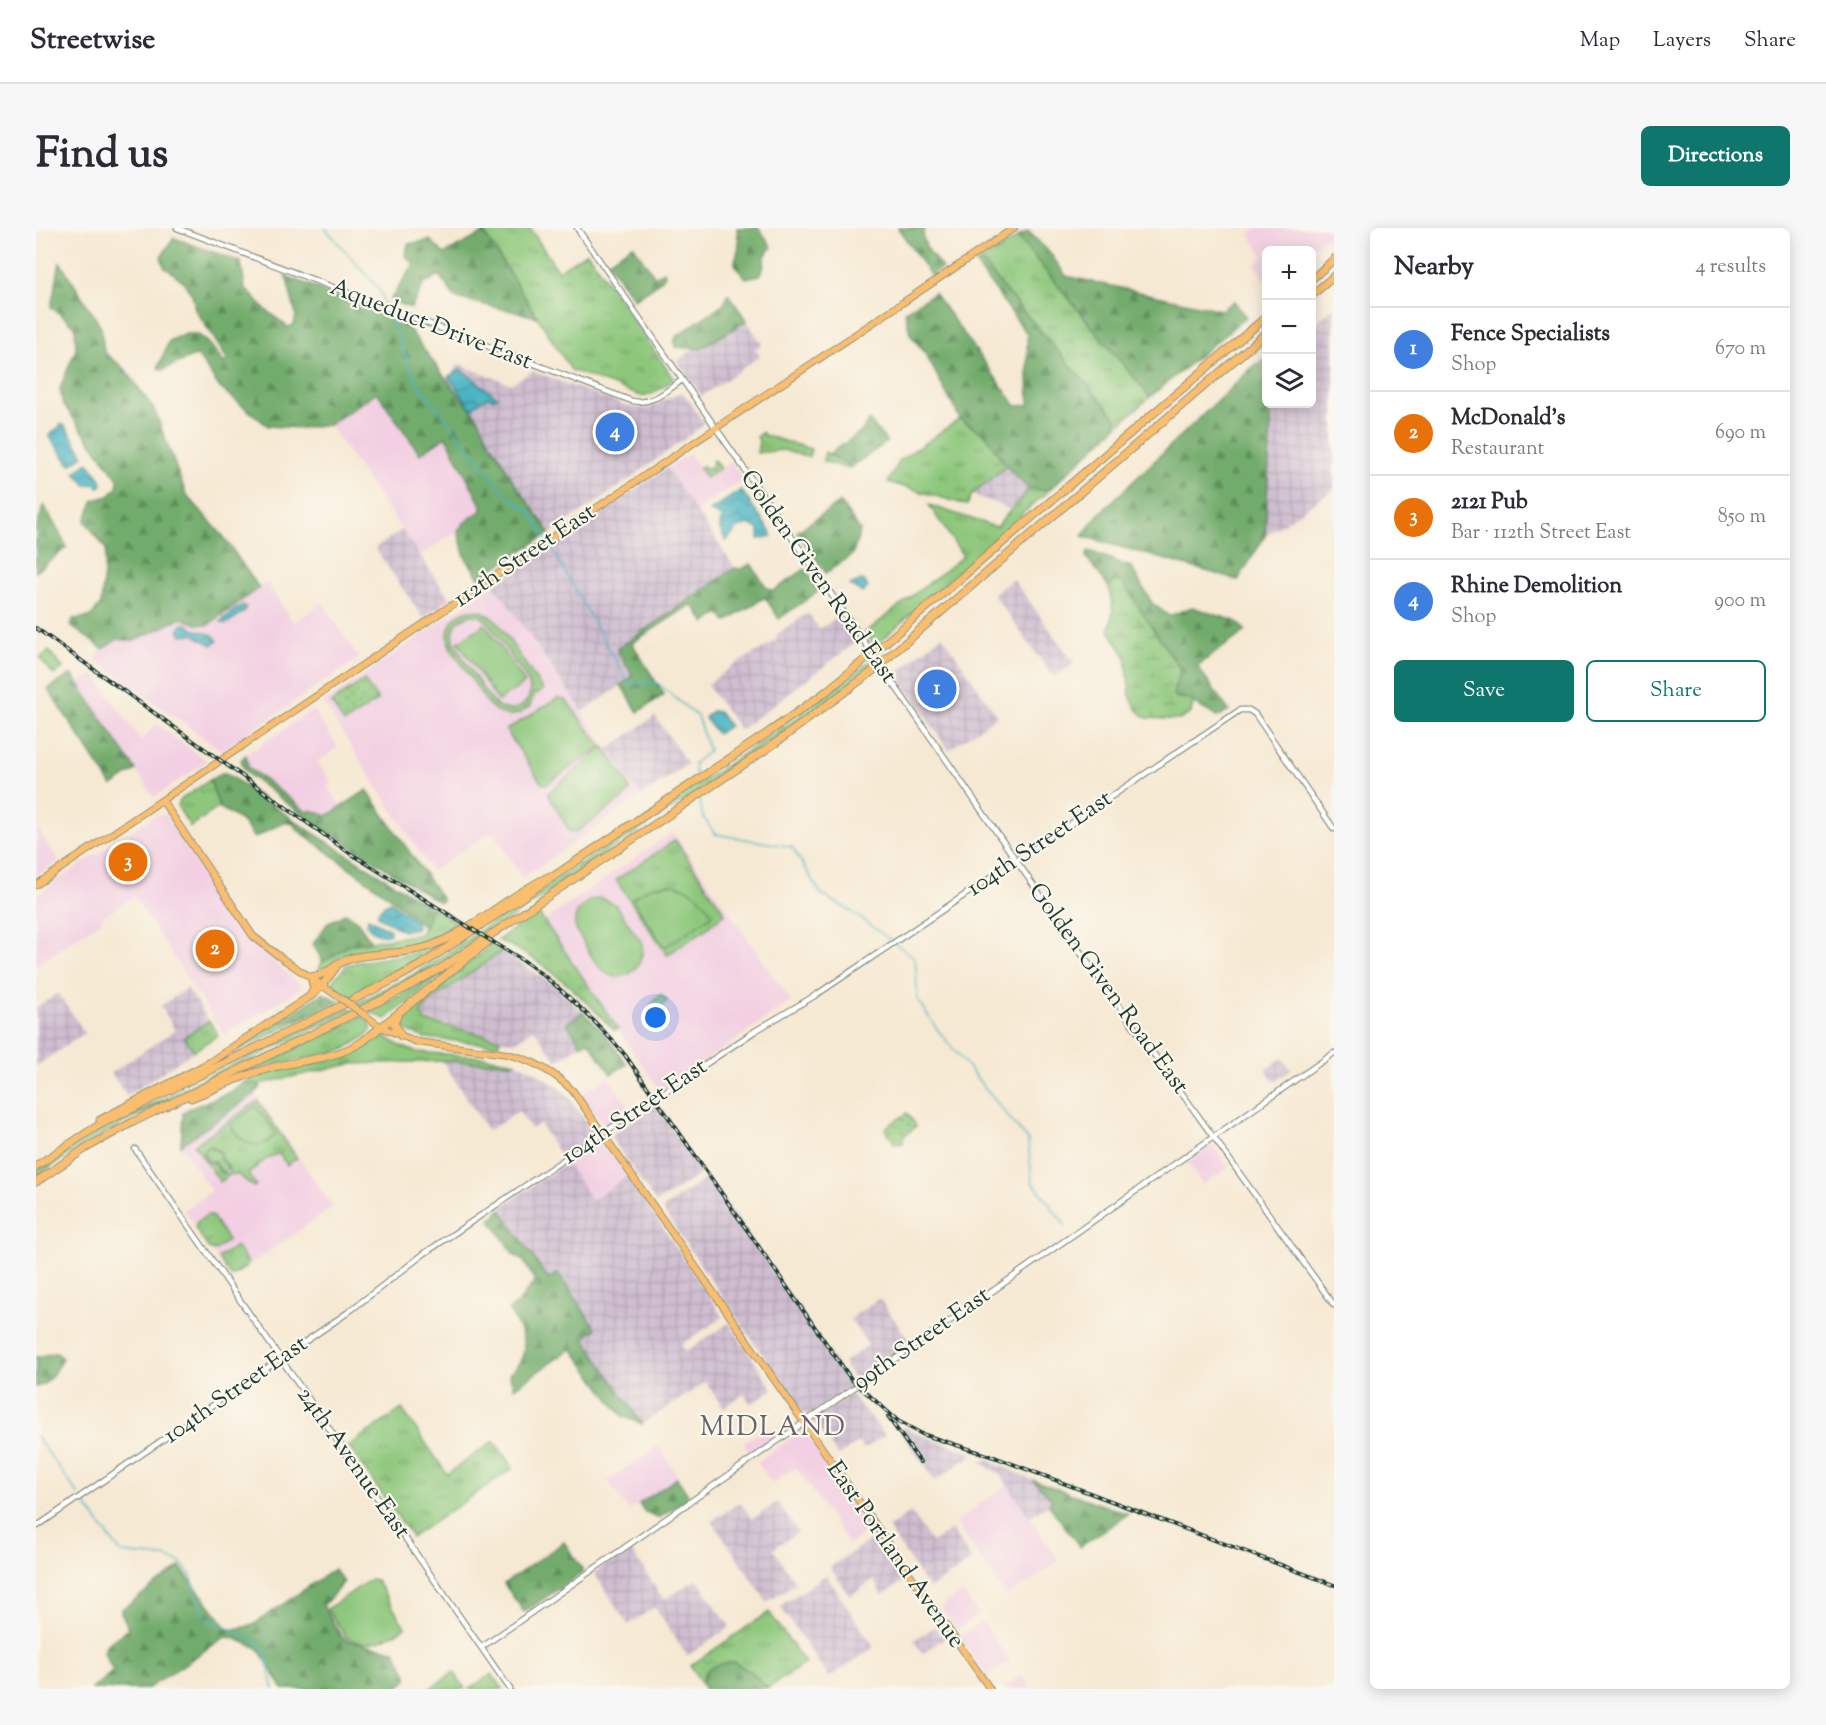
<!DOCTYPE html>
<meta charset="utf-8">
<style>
:root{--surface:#fff;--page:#f7f7f7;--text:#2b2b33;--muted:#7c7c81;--line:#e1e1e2;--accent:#0f766e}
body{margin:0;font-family:"Sorts Mill Goudy",serif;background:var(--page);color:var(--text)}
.controls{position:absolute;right:18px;top:18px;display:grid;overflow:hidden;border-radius:9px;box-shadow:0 3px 15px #0003}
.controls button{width:54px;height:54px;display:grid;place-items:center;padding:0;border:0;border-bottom:2px solid var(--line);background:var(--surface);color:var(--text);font:30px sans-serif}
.you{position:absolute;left:620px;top:790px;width:21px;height:21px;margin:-15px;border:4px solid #fff;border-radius:50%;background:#1a73e8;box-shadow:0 0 0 9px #1a73e833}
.badge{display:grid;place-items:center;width:39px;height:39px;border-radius:50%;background:var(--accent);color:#fff;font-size:20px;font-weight:700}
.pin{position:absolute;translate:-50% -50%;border:3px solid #fff;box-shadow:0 2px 6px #0006}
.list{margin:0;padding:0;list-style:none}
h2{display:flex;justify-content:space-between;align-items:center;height:78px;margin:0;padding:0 24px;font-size:26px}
h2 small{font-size:20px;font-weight:400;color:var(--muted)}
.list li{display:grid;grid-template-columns:39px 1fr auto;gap:18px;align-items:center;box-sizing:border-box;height:84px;padding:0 24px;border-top:2px solid var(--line)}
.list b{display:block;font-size:22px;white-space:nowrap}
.list p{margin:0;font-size:20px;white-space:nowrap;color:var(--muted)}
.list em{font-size:20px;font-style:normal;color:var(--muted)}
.actions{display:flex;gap:12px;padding:18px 24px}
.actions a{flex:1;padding:14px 0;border:2px solid var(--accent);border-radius:9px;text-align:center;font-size:21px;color:var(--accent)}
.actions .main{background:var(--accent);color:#fff}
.icon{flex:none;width:33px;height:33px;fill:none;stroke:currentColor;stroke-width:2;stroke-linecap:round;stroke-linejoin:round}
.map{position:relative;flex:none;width:1298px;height:1461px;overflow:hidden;border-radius:9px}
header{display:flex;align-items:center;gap:36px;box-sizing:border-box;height:84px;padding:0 30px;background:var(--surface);border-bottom:2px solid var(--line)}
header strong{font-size:28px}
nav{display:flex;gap:33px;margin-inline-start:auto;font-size:21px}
.intro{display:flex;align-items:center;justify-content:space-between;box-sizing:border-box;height:144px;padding:0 36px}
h1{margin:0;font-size:42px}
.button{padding:15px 27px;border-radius:9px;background:var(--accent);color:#fff;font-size:21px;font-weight:700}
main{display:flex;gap:36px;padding:0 36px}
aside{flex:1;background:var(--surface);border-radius:9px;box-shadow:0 3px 15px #0003}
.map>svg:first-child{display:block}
.built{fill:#f2cfe2}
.industrial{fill:url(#industrial-grid)}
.grass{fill:url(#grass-tufts);stroke:#568258;stroke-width:1.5}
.forest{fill:url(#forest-firs);stroke:#487450;stroke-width:1.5}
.wetland{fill:url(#wetland-marsh);stroke:#568258;stroke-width:1.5}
.park{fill:url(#park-dots);stroke:#568258;stroke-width:1.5}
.pitch{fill:#8dc77c;stroke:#568258;stroke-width:1.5;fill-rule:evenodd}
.water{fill:url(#water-waves);stroke:#32787c;stroke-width:1.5}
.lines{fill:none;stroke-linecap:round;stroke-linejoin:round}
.stream{stroke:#46b3c3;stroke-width:1.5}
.minor-casing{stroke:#8a9384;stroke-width:7}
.major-casing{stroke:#8a9384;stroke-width:8}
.highway-casing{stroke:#8a9384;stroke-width:9}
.minor{stroke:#fff;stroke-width:4.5}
.major{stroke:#fbbd6e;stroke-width:6}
.highway{stroke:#fbbd6e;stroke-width:7}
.rail-casing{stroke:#1f3d34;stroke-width:4}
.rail{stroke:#fbf7ec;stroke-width:1.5;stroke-dasharray:4.5;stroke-linecap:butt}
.major-bridge-casing{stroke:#8a9384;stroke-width:8;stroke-linecap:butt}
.highway-bridge-casing{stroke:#8a9384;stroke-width:9;stroke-linecap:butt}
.major-bridge{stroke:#fbbd6e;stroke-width:6}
.highway-bridge{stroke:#fbbd6e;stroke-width:7}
.labels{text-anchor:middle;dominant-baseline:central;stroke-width:4.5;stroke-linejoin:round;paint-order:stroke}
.street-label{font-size:24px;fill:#1f3d34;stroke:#fbf7ec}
.quarter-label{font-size:27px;letter-spacing:1.5px;fill:#67636d;stroke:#fbf7ec}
</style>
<header>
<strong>Streetwise</strong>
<nav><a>Map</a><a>Layers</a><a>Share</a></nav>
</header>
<div class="intro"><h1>Find us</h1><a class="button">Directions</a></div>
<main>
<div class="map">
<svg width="1298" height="1461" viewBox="0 0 1298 1461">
<defs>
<pattern id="industrial-grid" width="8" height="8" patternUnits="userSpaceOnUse" patternTransform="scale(1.5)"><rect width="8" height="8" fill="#cfbdd0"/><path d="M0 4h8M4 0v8" fill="none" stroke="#b1a3b3"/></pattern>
<pattern id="grass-tufts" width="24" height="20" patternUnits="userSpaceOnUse" patternTransform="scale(1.5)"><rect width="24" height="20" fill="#8dc77c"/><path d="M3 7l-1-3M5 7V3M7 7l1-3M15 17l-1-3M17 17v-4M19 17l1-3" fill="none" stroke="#73a366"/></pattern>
<pattern id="forest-firs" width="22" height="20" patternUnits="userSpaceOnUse" patternTransform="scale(1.5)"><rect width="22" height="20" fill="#72ac6c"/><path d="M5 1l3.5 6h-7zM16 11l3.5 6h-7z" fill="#5d8d5a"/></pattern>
<pattern id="wetland-marsh" width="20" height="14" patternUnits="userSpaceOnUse" patternTransform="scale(1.5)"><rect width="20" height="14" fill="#8dc77c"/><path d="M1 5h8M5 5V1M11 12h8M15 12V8" fill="none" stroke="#73a366"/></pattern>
<pattern id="park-dots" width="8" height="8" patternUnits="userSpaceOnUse" patternTransform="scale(1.5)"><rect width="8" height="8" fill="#8dc77c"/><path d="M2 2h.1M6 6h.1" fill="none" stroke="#73a366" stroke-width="1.8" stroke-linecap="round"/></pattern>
<pattern id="water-waves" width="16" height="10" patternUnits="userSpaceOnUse" patternTransform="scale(1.5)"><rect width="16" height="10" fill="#46b3c3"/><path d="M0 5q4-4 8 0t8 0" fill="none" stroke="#3a939f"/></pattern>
</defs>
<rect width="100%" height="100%" fill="#fbf7ec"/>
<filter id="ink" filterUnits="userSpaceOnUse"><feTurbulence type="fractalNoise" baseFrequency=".0167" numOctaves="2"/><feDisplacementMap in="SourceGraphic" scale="12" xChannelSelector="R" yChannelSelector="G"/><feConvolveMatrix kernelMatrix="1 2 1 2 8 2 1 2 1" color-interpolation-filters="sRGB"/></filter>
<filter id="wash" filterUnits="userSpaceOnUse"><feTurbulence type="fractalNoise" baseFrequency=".008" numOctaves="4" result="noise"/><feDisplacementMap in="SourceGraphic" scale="24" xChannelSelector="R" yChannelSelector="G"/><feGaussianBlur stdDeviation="1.35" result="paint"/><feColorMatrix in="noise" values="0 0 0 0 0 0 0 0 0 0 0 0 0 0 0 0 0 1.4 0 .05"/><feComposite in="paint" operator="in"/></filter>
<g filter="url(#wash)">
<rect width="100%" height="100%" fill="#f6e9d3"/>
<path class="built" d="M1223 0H1293L1296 5 1274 22H1230V53L1219 36 1228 28 1213 6Z
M341 164 384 226 410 208 447 281 428 295 422 303 384 328 293 197Z
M653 226 670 251 695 234 707 251 660 282 631 240Z
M231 355 258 395 287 374 323 430 186 523 59 431 69 418 82 411 97 413 146 390 161 396H172Z
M458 357 605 568 486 650 456 603 396 643 287 475Z
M58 446 105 513 120 496 171 533 118 569 42 455Z
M275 483H278L302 519 281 534 296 555 291 559 306 579 291 588 276 582 271 585 212 539 210 533V527Z
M119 587H129L195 687 218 716 267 759 188 807 98 668 66 689 67 692 0 737V667Z
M2 601 23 633 0 648V602Z
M637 604 755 773 625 864 508 693Z
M572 849 595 882 572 897H569L544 867Z
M219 866 297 979 194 1050 148 982 175 963 145 917Z
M564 914 569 916 592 948 556 973 530 935Z
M1177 917 1193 939 1167 957 1151 935Z
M731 1199 738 1210 714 1226 707 1215Z
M767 1202 835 1300 813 1316 760 1239 736 1255 721 1234Z
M622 1218 643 1249 593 1283 572 1252Z
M972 1257 1023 1333 971 1369 919 1294Z
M927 1364 943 1387 921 1402 905 1379Z
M946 1393 974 1433 951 1449 923 1409Z
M986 1447 996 1461H966Z"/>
<path class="industrial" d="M1298 79V261L1229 308 1236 176H1276V98Z
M707 87 726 116 719 121 724 128 666 168 641 133Z
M423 136 475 156 496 143 596 180H613L645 164 650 168 667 194 666 198 580 261 514 305 478 254 461 224 452 211 443 191 408 149 416 145Z
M970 238 993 261 975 282 936 266Z
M631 240 699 340 581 421 597 449 547 484 458 357Z
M366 302 414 371 387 390 339 320Z
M977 351 1038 435 1018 450 957 366Z
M772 385 783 401 801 390 819 415 704 502 671 457 696 438 740 413 741 406Z
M906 407 961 488 913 522 860 446Z
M619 488 652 536 605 568 572 521Z
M466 723 518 757 547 784 531 795 545 817 521 833 498 801 479 814 446 808 387 790 386 782 396 772Z
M151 760 173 793 149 809 158 823 91 868 75 845 139 802 125 778Z
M22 765 49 805 0 838V780Z
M1246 830 1255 842 1238 854 1230 841Z
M406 833 481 835 495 841 529 864 556 903 557 909 526 930 504 896 495 901 483 883 452 903Z
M620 877 666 945 620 975 574 908Z
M530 935 556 972 592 948 687 1089 645 1117 649 1124 693 1095 737 1161 715 1176 708 1166 687 1180 670 1154 606 1196 548 1109 559 1101 522 1045 512 1052 464 980Z
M672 949 815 1158 773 1187 767 1185 626 981Z
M843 1070 875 1115 820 1153 807 1135 832 1117 814 1091Z
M815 1166 849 1207 828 1221 823 1214 802 1228 777 1192Z
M869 1199 882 1206 938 1226 899 1253 864 1203Z
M950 1231 997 1252 1017 1273 993 1289 964 1246 945 1235Z
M704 1274 716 1291 741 1274 762 1304 737 1321 760 1355 731 1374 676 1293Z
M875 1284 896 1315 915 1302 936 1332 893 1361 852 1300Z
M839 1309 868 1353 847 1367 837 1352 814 1368 794 1339Z
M594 1321 628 1372 661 1351 694 1399 651 1428 619 1379 592 1397 558 1345Z
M790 1347 838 1419 793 1450 744 1378Z
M899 1398 908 1411 886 1426 878 1412Z"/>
<path class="grass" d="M456 0H494L522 43 551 24 637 150 636 153 616 166 605 168 535 142 448 5Z
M982 9 1114 169 1080 199 1081 191 967 60 949 37 943 34Z
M924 191 950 207 970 238 936 266 931 277 852 254 864 232Z
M726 204 728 207 775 221 773 229 747 222 721 225 723 213 721 209Z
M789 224 815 239 812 241 787 233Z
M993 261 1013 262 839 418 829 405 927 328 893 277 960 299Z
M835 432 838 437C756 504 666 560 578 619 495 675 415 735 325 779L321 775 378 746 420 719 760 490Z
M174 552 183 579 154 599 142 579 144 572Z
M639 612 689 685 670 701 631 727 580 652Z
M396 680 427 698 405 709 383 717 313 725C302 729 295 741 283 742L286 733 313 717 384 706Z
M501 684 508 693 582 801 578 802C544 766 508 731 462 712Z
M419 710 389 730 313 770 296 757 299 750 312 736 377 725Z
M456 716 466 723 396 772 386 782 385 786 389 793 464 811 462 817 389 810 367 801 364 795 366 789Z
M412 742 350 791 333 784Z
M312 779 317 782C211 834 97 882 0 949V943L70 899Z
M271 788 192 828 240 796Z
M326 788 335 795V803L327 810 307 822 214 843Z
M173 793 182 807 158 823 148 809Z
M345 806 364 818 381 824 448 829 475 833 481 835 406 833 315 836 223 856 208 854 232 845 312 828Z
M222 873 261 930 251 937 243 926C232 927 221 939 212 946L220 957 218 959 201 946 194 947 192 938 185 930 184 923 175 918H171L167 923C166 931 172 934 179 936L184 945H190L192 948 184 954 158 917Z
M171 987 176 988 192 1012 179 1023 173 1021 159 1000 161 994Z
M200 1018 212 1035 210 1039 196 1048 193 1046 182 1030Z
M366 1181 411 1246 458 1213 477 1240 376 1309 312 1218Z
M733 1384 769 1435 732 1460 715 1444 670 1443 666 1456 654 1438Z
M418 1444 429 1461H393Z
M456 1446 467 1461H433Z"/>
<path class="forest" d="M701 0H723L736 19C724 29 732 37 724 47L710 50C690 31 703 33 703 15 702 10 701 5 701 0Z
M862 0H889C882 14 897 28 906 40L895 48Z
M992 3 1014 25 1030 48 1185 82 1198 73 1210 89 1114 169 982 9Z
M448 5 501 89 420 70 403 47 388 56 375 80 354 72 378 36 369 27 372 16 394 12 408 26Z
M138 10 205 34 209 60 229 81 252 99 258 97 260 87 250 48 367 93 410 151 443 191 452 211 461 224 478 254 514 305 443 350 429 329 422 303 428 295 447 281 410 208 384 226 341 164 293 197 265 200 232 198 184 160 162 128 156 129 126 142 122 140 133 113C163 96 170 111 187 134H191L190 129 159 81 156 66 148 54 128 38 125 29Z
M597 17 619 49 628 43 629 47C621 58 609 64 598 71L571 34Z
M24 34 65 99 68 124 89 141 118 181 150 266 187 308 223 360 172 397 161 396 146 390 97 413 82 411 67 421 35 398 37 391 54 389 65 376 70 321 49 293 58 272 73 268 81 260 82 251 27 176 24 160 40 121 39 98 15 79Z
M943 34 949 37 967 60 1081 191 1080 199 1013 262 993 261 970 238 950 207 924 191 890 127 874 106 869 83 898 65 980 178 993 177 991 106 939 35Z
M692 66 711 93 664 121 640 119 638 115 640 109 688 75Z
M1230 132V176H1236L1229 308 1202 352 1046 308 1062 287 1220 136Z
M833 192 851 214 815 239 793 226 826 203Z
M804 274 824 303 817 326 790 345 761 304Z
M8 277 31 319 0 344V301Z
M1053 323 1095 339 1116 375 1133 388 1156 379 1199 393 1210 403 1161 438 1193 483 1182 489 1157 475 1154 471 1141 470 1137 465 1143 447V439L1086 355 1077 354 1073 359 1050 329Z
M715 336 730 359 737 363 769 341 781 359V364L743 391 729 369 690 394 684 385 669 395 656 376 596 415 628 467 602 484 585 457 597 448 581 421 699 340 705 341Z
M36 446 100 542 76 558 12 461Z
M210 527 212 539 271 584 276 582 291 588 331 562 406 671V673L403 674 276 594 213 547 208 541 205 532Z
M186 545H190L271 601 396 680 389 699 352 668 263 603 256 595H246L218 610 207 594 183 579 174 552Z
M310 685 321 693 335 713 313 717 287 734 277 716 291 696Z
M286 765 304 773 271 788 240 796Z
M547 784 567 804 591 836 575 846 553 813 545 817 531 795Z
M208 854 223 856 225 859 219 866 145 917 147 885 150 882 194 864Z
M465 982 512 1051 522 1045 560 1101 548 1110 606 1196 586 1188 537 1122H533L478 1160 473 1146C499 1124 486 1106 473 1082L481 1076 499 1053 487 1032 478 1027 454 991Z
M21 1124 26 1131C19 1142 13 1157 0 1159V1129Z
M641 1250 652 1267 651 1271 623 1290 609 1284 603 1276Z
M997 1252 1092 1286 1044 1319 1012 1276 1017 1272Z
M528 1314 546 1341V1345L488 1384 468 1356Z
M144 1339 193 1402 217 1397 298 1341 308 1354 287 1378 305 1408 312 1413 359 1422 371 1446V1452L360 1461H247L222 1420 198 1410 189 1409 111 1461H56L77 1443 68 1425 70 1417 93 1400 85 1385 86 1381Z
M698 1434 715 1444 732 1460 668 1461C661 1439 682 1435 698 1434Z"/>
<path class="wetland" d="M1077 354H1086L1143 440V447L1137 465 1141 470 1154 471 1157 475 1155 485 1144 492 1110 490 1100 480 1094 468 1090 429 1073 402 1077 384 1073 359Z"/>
<path class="park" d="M678 232 684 240 670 250 663 240 668 238 671 241 678 236 676 233Z
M328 452 342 472 308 495 295 475Z
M871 885 880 898 867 909V915L859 916 849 900Z
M171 919H175L184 925 185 929 182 930 191 938 189 944H185L179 934 170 931 168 925Z"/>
<path class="pitch" d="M434 382 446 383 460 392 507 462 501 466 499 465 494 478 484 485 473 488 461 484 452 476 414 419C408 401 416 386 434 382ZM435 387 444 388 452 394 492 453C495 461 495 469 489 475 482 483 471 484 463 479 451 472 427 429 419 416 414 402 420 391 435 387Z
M449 396 489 455 462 473 422 414Z
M13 423 27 440 18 447 4 430Z
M522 470 530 472 566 519 510 556H506L470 502Z
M568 519 591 553 594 562 588 570 540 604 533 603 512 565Z
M631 656C651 657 667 668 676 687L631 718 627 717 596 670 615 659Z
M564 670 579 676 606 715C610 740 585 761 565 741 555 730 548 714 540 702 535 685 548 672 564 670Z
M625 766 631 772 621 784 614 778Z
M220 878 240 905C225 926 205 916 194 897Z
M335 1351 340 1352 369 1399C350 1411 332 1422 310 1409L291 1381Z"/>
<path class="water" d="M425 141 461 169 458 171 452 169 442 175 436 181 413 149Z
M26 196 29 198 48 227 34 237 13 208Z
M52 234 65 251 66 257 63 259 58 256 50 257 39 245Z
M705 262 736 306V308L723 311V301L712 296 702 300 690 313 684 301 685 289 674 283Z
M825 352 828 353 832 359 827 365 814 357Z
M206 377 210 379 208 384 190 396 185 394 187 391Z
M147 396H152L157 401 177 407 182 413 176 417 157 406 146 407 142 402Z
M676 483 683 484 693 498 681 506 669 490Z
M355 674 380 694 381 700 367 703 342 688C341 681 349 676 355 674Z
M332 690 354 702V705C346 709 336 704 331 697Z"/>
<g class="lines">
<path class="stream" d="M289 0 343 61 349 77
M351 81 379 152 471 268 493 282 510 310
M512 314 593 456 620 454 661 488 673 523 658 535 660 548
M664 571 667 589 679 606 756 619 785 666 816 684 879 730 882 773 901 801 992 913 996 953 1029 997
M0 1208 42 1266
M46 1272 85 1325 127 1329 144 1334 155 1348 167 1383 171 1389 225 1417 229 1425 238 1461"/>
</g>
</g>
<g filter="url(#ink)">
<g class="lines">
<g class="minor-casing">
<path id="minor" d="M141 0 596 173C617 177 630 163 646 152
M541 0 1025 697 1298 1077
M99 921 474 1461
M0 1299 311 1085 389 1025 719 803 780 767 1204 482H1213L1219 486 1298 601
M446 1419 1298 825"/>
</g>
<g class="major-casing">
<path id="major" d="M126 572 217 708 244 729 306 771
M0 657C326 438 650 217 978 0
M327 786 345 799 381 814 471 826C497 832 519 845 537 863L954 1461"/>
</g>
<g class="highway-casing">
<path id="highway" d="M1276 51 1298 31
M1276 67 1298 48
M849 415 1230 89
M856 426 1230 105
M275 766 278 761 275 749C293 747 299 734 316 730 341 724 368 727 394 718 437 702 472 668 514 648
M362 787 358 795 365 808
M155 870C178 861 201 850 224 843 259 831 294 834 326 814L453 713
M64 892 173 835 276 767 285 759 300 739
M0 938 63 897 357 752 388 735 733 504 787 466 825 435
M0 954 50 920 97 894 368 761 407 739 741 514 833 446"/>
</g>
<use href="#minor" class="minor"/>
<use href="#major" class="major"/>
<use href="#highway" class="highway"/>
<g class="rail-casing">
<path id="rail" d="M0 400 312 624 491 735C528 762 559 792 589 827L815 1151 862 1193 886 1206 961 1230 1298 1357
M852 1189 884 1234"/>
</g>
<use href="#rail" class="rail"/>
<g class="major-bridge-casing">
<path id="major-bridge" d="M306 771 327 786"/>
</g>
<g class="highway-bridge-casing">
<path id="highway-bridge" d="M825 435 849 415
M833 446 856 426"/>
</g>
<use href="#major-bridge" class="major-bridge"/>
<use href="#highway-bridge" class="highway-bridge"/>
</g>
</g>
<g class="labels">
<g class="street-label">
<text transform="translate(395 97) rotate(21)">Aqueduct Drive East</text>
<text transform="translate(489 328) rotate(-34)">112th Street East</text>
<text transform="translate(782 349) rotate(55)">Golden Given Road East</text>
<text transform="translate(1004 616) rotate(-34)">104th Street East</text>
<text transform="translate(1072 761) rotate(54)">Golden Given Road East</text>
<text transform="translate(599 884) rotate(-34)">104th Street East</text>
<text transform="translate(886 1111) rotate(-35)">99th Street East</text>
<text transform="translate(200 1162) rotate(-35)">104th Street East</text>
<text transform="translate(317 1235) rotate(55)">24th Avenue East</text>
<text transform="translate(859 1327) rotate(55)">East Portland Avenue</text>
</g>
<g class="quarter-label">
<text x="737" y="1200">MIDLAND</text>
</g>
</g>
</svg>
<div class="controls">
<button>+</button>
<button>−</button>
<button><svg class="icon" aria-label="layers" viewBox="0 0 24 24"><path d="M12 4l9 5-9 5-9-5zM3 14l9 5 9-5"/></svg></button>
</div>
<div class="you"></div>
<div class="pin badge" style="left:901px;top:461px;background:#3f7fe0">1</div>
<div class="pin badge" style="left:179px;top:721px;background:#e8710a">2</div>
<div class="pin badge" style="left:92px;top:634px;background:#e8710a">3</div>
<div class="pin badge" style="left:579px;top:204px;background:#3f7fe0">4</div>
</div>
<aside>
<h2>Nearby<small>4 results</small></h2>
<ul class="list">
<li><span class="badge" style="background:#3f7fe0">1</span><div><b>Fence Specialists</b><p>Shop</p></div><em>670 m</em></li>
<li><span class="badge" style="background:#e8710a">2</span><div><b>McDonald's</b><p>Restaurant</p></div><em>690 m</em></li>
<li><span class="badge" style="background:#e8710a">3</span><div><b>2121 Pub</b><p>Bar · 112th Street East</p></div><em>850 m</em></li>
<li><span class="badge" style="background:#3f7fe0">4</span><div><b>Rhine Demolition</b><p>Shop</p></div><em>900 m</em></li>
</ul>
<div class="actions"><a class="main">Save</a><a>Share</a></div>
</aside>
</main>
